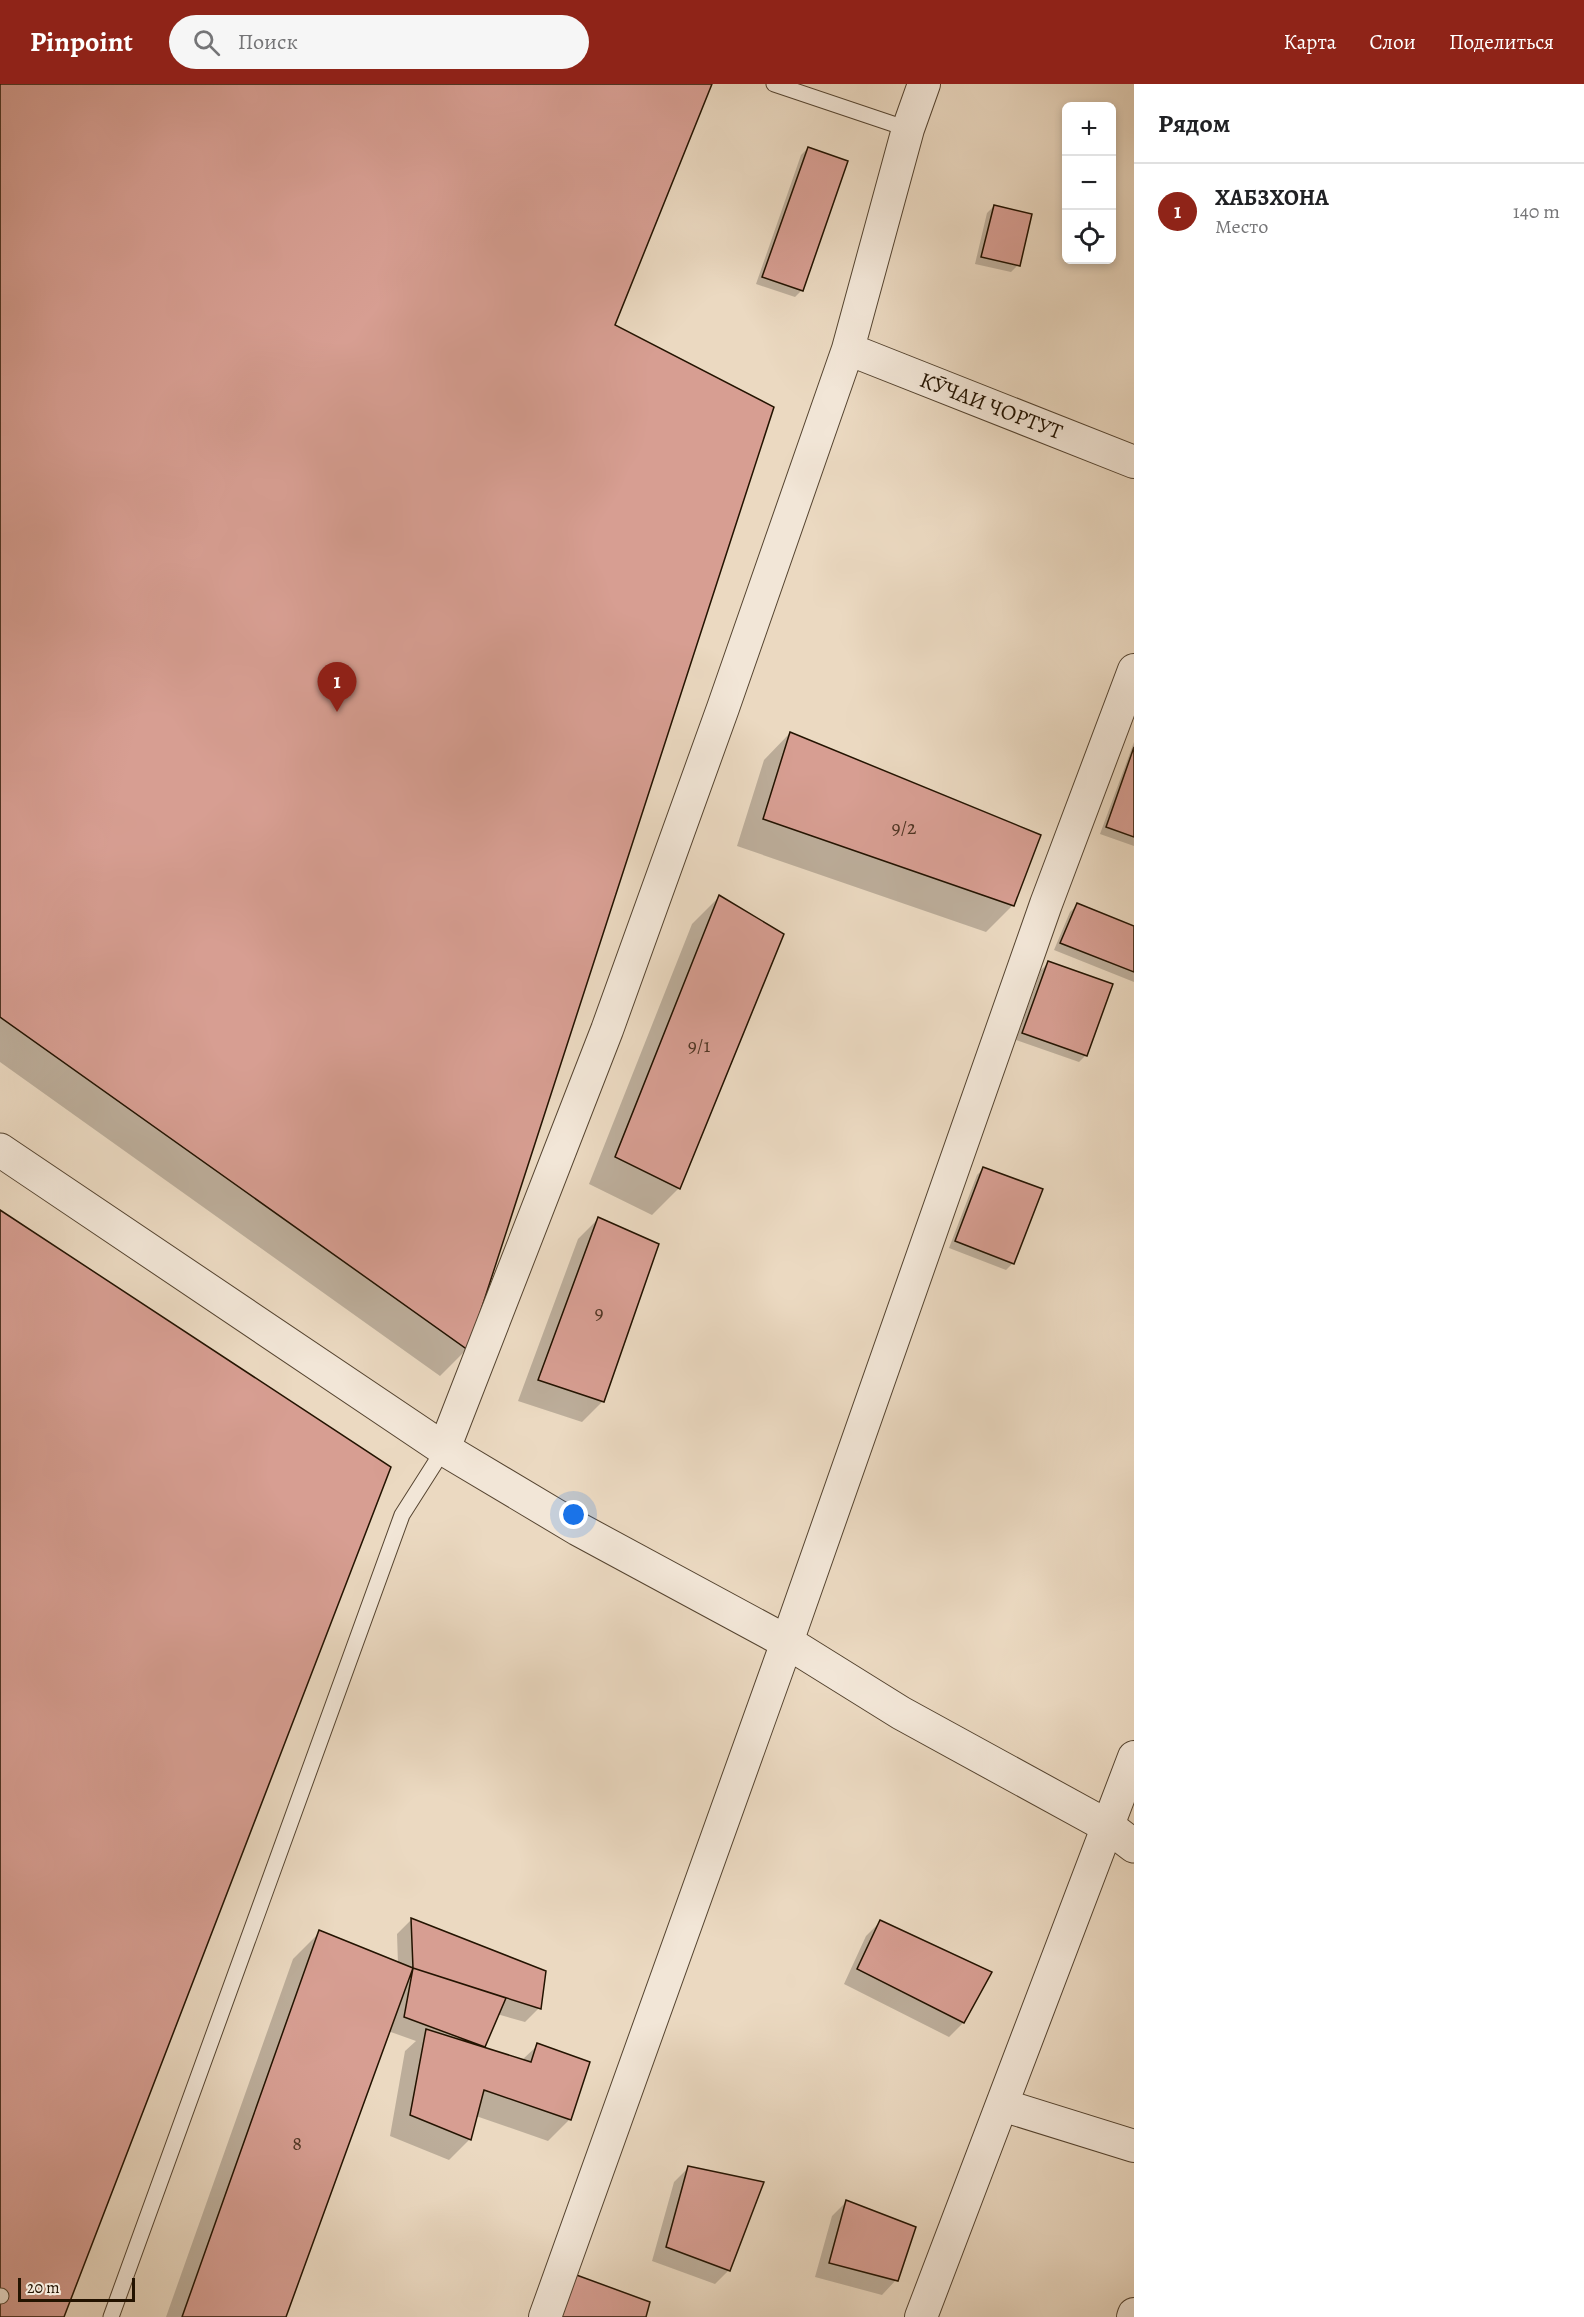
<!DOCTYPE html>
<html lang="ru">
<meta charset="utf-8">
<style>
:root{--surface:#fff;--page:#f6f6f6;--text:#202124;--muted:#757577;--line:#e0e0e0;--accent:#8f2418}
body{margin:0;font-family:Alegreya,serif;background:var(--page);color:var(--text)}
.controls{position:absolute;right:18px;top:18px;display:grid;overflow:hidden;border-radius:9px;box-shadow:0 3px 9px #0003}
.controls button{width:54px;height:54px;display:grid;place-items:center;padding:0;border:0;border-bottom:2px solid var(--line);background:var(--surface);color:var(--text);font:30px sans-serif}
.scale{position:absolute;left:18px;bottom:15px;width:117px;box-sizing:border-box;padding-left:6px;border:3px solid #231300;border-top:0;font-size:16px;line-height:21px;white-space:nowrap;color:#231300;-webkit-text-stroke:4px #f2e6d7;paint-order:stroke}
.you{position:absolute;left:574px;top:1431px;width:21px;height:21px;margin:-15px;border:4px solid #fff;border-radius:50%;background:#1a73e8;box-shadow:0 0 0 9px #1a73e833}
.badge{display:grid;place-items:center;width:39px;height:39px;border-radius:50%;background:var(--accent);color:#fff;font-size:20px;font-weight:700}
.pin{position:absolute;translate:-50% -50px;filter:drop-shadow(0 2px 3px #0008)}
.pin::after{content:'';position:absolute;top:32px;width:21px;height:18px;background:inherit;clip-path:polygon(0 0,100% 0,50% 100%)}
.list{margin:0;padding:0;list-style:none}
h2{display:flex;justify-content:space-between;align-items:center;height:78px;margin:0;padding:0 24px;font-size:26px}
h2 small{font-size:20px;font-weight:400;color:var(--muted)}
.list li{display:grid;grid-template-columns:39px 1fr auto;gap:18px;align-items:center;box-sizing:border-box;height:96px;padding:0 24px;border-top:2px solid var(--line)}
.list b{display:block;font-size:22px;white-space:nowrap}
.list p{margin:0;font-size:20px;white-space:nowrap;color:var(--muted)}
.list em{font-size:20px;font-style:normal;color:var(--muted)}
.icon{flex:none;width:33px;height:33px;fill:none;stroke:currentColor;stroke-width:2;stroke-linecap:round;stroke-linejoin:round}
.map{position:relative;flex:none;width:1134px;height:2233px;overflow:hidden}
header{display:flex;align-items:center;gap:36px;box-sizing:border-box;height:84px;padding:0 30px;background:var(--accent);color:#fff}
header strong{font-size:28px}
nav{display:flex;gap:33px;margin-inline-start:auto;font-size:21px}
.search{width:420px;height:54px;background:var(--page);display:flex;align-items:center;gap:15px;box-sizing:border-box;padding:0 21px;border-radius:33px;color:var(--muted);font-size:22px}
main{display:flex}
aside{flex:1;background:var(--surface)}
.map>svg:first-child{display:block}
.shadow{fill:#0003}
.building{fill:#d79e92;stroke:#231300;stroke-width:1.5}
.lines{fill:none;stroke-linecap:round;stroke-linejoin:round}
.service-casing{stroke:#554430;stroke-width:17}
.minor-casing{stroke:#554430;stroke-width:34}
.tertiary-casing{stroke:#554430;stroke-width:35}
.service{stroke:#f2e6d7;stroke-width:15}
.minor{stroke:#f2e6d7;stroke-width:32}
.tertiary{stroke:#f2e6d7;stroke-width:33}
.labels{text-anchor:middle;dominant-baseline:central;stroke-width:4.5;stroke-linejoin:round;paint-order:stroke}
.number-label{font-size:20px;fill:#503624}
.street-label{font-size:22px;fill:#231300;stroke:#f2e6d7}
</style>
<header>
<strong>Pinpoint</strong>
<div class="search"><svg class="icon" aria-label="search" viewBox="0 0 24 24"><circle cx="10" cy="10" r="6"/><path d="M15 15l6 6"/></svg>Поиск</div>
<nav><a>Карта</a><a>Слои</a><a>Поделиться</a></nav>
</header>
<main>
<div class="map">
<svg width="1134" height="2233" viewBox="0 0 1134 2233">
<rect width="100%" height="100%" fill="#ebd9c1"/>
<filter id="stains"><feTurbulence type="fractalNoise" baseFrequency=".00333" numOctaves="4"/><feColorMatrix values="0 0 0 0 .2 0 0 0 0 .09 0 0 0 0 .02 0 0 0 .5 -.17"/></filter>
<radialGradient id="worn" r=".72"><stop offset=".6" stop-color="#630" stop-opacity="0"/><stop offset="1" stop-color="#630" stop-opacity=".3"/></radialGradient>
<path class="shadow" d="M0 0H711L613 242 467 1265 440 1292 0 978Z
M808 64 802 206 795 213 756 200 801 71Z
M994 122 1018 181 1011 188 975 180 987 129Z
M790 649 1013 821 986 848 737 762 764 676Z
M1134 658V762L1100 750Z
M719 813 679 1104 652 1131 589 1100 692 840Z
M1077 821 1134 844V898L1054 866 1070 828Z
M1048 879 1086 971 1079 978 1016 956 1041 886Z
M984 1084 1013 1179 1006 1186 949 1164 977 1091Z
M599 1134 603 1317 582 1338 518 1317 578 1155Z
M411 1836 539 1924 525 1938 497 1930 483 1964 522 1976 538 1961 570 2035 548 2057 476 2032 470 2055 449 2076 390 2052 405 1967 416 1957 388 1947 284 2233H166L293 1875 320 1848 398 1880 397 1850Z
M880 1838 963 1939 949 1953 844 1900 866 1852Z
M688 2084 729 2186 715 2200 652 2177 674 2098Z
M846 2118 896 2196 882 2211 815 2193 832 2132Z"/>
<path class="building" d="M0 0H712L615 241 774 323 468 1266 0 933Z
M808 63 848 77 803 207 762 193Z
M994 121 1032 130 1020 182 981 173Z
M790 648 1041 751 1014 822 763 735Z
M1134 663V753L1106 743Z
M719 811 784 850 680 1105 615 1073Z
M1077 819 1134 842V888L1060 859Z
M1048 877 1113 900 1087 972 1022 949Z
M983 1083 1043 1105 1014 1180 955 1157Z
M0 1126 391 1383 64 2233H0Z
M598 1133 659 1160 604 1318 538 1296Z
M411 1834 546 1887 541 1925 413 1884Z
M880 1836 992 1888 964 1939 857 1885Z
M319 1846 413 1884 286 2233H182Z
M413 1884 506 1914 485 1963 404 1933Z
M426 1945 531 1978 537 1959 590 1978 571 2036 484 2006 471 2056 410 2031Z
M688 2082 764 2098 730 2187 666 2163Z
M846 2116 916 2143 898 2197 829 2179Z
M571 2189 650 2218 646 2233H552Z"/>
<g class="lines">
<g class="service-casing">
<path id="service" d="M774 0 908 45
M0 2212H1
M111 2233 402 1431 444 1365"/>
</g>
<g class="minor-casing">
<path id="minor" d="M848 265 1134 378
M444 1365 607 946 723 624 848 265 908 45 924 0
M1002 2021 1134 2062
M545 2233 787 1558 1046 820 1134 586
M921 2233 1134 1673
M1133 2233 1134 2230"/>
</g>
<g class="tertiary-casing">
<path id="tertiary" d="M0 1066 444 1365 578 1445 787 1558 901 1629 1109 1743 1134 1762"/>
</g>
<use href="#service" class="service"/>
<use href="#minor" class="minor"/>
<use href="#tertiary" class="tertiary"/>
</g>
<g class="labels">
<g class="number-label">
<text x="904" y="743">9/2</text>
<text x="699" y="961">9/1</text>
<text x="599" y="1228">9</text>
<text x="297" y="2059">8</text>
</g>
<g class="street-label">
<text transform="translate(991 322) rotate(21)">КӮЧАИ ЧОРТУТ</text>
</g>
</g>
<rect width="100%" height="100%" filter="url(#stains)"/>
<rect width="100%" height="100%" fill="url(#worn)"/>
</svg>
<div class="controls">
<button>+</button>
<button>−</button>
<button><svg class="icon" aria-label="locate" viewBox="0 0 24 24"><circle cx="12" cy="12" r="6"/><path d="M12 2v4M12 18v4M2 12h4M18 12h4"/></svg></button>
</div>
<div class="scale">20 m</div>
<div class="you"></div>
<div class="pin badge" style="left:337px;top:628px">1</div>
</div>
<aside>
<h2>Рядом<small></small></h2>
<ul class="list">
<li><span class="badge">1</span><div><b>ХАБЗХОНА</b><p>Место</p></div><em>140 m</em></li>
</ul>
</aside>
</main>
